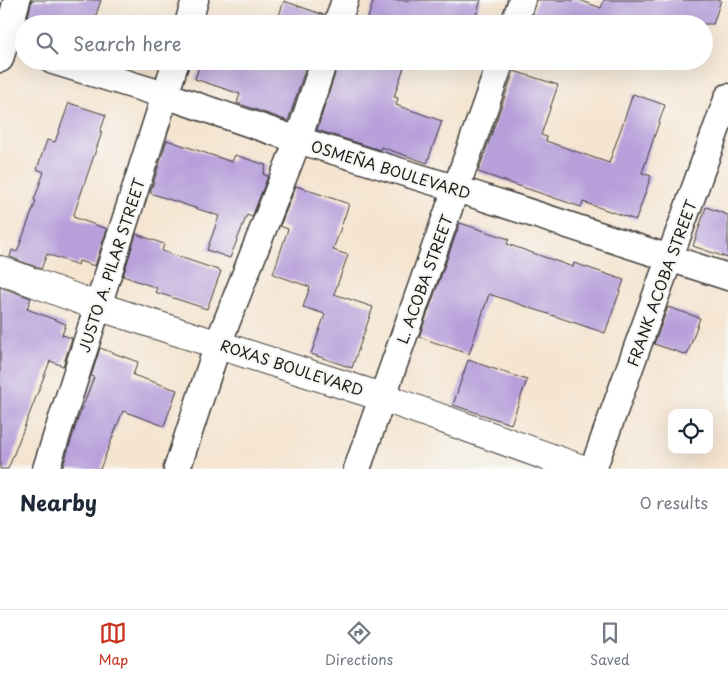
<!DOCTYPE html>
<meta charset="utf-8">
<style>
:root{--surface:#fff;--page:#f2f2f3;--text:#1f2937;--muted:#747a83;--line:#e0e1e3;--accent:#c8321e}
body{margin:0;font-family:"Playpen Sans",sans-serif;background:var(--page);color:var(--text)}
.controls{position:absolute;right:15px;bottom:15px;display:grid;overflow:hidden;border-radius:10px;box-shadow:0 5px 20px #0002}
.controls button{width:45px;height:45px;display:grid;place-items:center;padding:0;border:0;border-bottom:1px solid var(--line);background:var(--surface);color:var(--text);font:25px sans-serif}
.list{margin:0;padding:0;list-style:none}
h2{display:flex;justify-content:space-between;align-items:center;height:65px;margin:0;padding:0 20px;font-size:21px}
h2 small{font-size:16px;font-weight:400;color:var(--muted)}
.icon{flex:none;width:28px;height:28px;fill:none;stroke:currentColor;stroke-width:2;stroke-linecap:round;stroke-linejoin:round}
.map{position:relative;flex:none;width:728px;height:469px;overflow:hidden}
.search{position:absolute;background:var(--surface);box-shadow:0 5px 20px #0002;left:15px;right:15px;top:15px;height:55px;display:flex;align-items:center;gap:12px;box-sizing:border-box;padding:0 18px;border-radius:28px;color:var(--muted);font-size:19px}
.sheet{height:140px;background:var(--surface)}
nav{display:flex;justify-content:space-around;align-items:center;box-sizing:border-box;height:70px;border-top:1px solid var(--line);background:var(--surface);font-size:14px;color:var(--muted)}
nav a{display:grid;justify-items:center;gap:2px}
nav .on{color:var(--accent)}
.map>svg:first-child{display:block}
.building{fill:#b79fda}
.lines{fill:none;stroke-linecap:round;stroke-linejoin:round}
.minor-casing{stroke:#3d3a37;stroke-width:29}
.tertiary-casing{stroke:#3d3a37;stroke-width:30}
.minor{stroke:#fff;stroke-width:26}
.tertiary{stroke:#fff;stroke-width:28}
.labels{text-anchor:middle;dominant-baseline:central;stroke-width:4.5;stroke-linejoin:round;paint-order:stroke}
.street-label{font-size:15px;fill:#1c1c1c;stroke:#f6f6f2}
</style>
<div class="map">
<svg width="728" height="469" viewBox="0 0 728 469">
<rect width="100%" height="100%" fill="#f6f6f2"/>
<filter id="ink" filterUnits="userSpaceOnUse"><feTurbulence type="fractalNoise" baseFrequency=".02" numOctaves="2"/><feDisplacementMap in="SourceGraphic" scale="10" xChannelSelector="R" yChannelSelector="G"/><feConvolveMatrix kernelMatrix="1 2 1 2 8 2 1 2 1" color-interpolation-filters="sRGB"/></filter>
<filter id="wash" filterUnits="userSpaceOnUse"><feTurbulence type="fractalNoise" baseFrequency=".0096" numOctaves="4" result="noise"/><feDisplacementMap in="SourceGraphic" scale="20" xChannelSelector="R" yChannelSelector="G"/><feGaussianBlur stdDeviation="1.12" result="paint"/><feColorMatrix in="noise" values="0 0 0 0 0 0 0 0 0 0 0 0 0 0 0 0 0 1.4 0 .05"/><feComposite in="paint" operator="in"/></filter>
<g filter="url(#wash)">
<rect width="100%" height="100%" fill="#f5e4d0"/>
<g id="blocks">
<path class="building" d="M32 0H101L93 24H26Z
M374 0H481L473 24H362V22L366 23Z
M537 0H579L601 8 604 0H721L713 24H541L531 20Z
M284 1 324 15 322 24H276Z
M201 61H308L288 121 237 103 240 94 195 79Z
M339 61H406L394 97 398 98 396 105 442 121 427 163 381 147 380 150 317 130Z
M514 71 558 85 541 135 547 137 546 141 609 163 633 94 665 105 642 173 651 176 636 220 583 202 581 207 478 172Z
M69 103 106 115 100 132H102L73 217 107 229 95 266 79 261 78 265 47 254 41 269 10 257 12 250 17 252 36 201 34 200 44 172 37 169 47 140 55 142Z
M167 140 232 162 235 155 266 165 263 174 268 176 252 217 247 215 230 258 207 250 219 216 150 193Z
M296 186 349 204 333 250 348 255 334 294 373 307 352 368 311 354 325 314 303 307 310 287 273 274 288 229 280 226Z
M706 207 728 215V258L693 246Z
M460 223 509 239 507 244 573 267 574 263 624 280 605 333 489 294 469 354 419 337Z
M136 234 164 244 162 251 221 271 207 309 155 292 157 288 123 276Z
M0 287 31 298 27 309 66 324 62 335 72 338 63 366 50 361 8 469H0Z
M668 307 700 318 687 355 654 344Z
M100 348 138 362 133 375 177 390 164 426 123 411 100 469H62L78 419 94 377 91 376Z
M468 360 527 380 511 424 453 405Z"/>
</g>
</g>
<g filter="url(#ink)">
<use href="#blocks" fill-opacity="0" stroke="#3d3a37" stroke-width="1"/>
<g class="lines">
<g class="minor-casing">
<path id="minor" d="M188 24 195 0
M337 24 345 0
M514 24 522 0
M0 59 17 0
M53 61 165 95 298 140 457 189 728 277
M46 469 176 61
M177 469 218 344 298 140 324 61
M357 469 501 61
M593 469 728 97"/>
</g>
<g class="tertiary-casing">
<path id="tertiary" d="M0 270 97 306 382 397 582 469"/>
</g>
<use href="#minor" class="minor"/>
<use href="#tertiary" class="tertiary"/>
</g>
</g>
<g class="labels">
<g class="street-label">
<text transform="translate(391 169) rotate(17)">OSMEÑA BOULEVARD</text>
<text transform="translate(111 265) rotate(-72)">JUSTO A. PILAR STREET</text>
<text transform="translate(424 279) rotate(-70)">L. ACOBA STREET</text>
<text transform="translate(661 283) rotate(-70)">FRANK ACOBA STREET</text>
<text transform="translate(292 367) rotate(18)">ROXAS BOULEVARD</text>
</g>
</g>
</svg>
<div class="controls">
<button><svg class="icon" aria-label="locate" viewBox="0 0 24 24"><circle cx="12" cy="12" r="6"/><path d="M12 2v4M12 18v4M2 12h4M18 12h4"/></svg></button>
</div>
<div class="search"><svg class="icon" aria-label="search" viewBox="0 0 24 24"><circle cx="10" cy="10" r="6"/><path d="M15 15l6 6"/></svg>Search here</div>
</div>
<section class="sheet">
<h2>Nearby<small>0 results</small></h2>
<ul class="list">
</ul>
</section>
<nav>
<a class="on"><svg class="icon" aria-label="map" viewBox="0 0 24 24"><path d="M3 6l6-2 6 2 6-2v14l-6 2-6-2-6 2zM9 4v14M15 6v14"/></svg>Map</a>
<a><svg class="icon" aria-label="directions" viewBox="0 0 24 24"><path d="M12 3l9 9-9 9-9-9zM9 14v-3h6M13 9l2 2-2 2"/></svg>Directions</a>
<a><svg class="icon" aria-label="saved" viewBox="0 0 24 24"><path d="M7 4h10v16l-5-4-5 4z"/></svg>Saved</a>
</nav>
